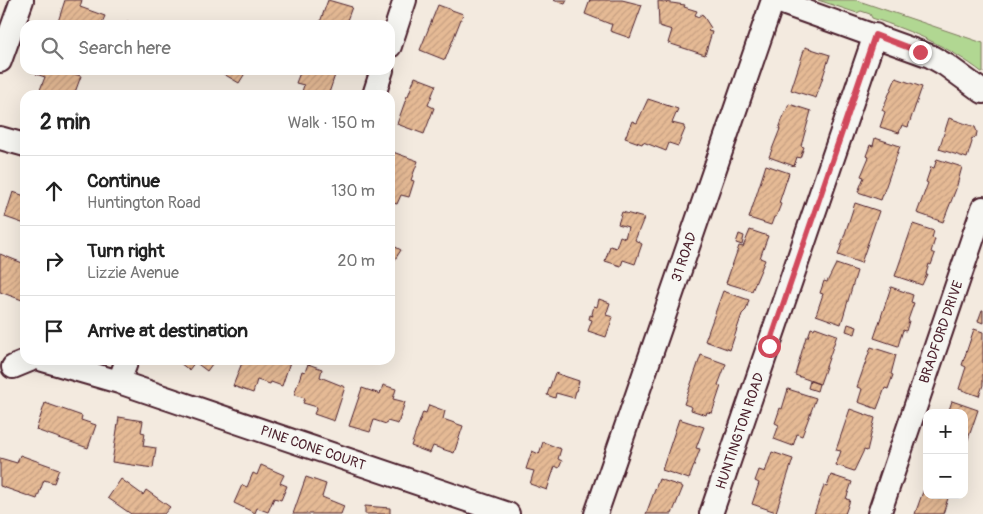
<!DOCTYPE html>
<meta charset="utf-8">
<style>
:root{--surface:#fff;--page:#f6f6f6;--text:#222;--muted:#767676;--line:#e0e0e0}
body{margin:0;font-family:Pangolin,sans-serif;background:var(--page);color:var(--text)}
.controls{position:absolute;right:15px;bottom:15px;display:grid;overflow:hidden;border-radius:10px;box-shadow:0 5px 20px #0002}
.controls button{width:45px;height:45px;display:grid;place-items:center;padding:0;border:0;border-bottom:1px solid var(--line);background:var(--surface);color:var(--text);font:25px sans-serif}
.stop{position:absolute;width:15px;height:15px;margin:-11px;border:4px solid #d1495b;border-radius:50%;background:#fff}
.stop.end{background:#d1495b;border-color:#fff;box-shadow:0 1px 5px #0008}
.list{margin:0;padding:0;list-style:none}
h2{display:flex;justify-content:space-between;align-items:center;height:65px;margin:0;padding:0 20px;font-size:21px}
h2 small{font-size:16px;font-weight:400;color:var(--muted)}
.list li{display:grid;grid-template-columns:32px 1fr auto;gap:15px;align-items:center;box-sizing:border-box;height:70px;padding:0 20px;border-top:1px solid var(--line)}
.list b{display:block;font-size:19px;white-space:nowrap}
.list p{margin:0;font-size:16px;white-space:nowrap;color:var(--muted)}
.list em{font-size:16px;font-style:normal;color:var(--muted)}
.icon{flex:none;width:28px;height:28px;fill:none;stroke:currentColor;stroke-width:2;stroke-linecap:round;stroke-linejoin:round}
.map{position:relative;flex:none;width:983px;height:514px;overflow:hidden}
.search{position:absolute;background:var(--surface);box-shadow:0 5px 20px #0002;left:20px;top:20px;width:375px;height:55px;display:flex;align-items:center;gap:12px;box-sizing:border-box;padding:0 18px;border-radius:15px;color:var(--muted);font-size:19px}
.panel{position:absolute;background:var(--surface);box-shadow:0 5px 20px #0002;left:20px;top:90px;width:375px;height:275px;border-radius:15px}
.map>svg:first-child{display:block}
.park{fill:#b1d792;stroke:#7e7b5e}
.building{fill:url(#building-hatch);stroke:#4a1f2b}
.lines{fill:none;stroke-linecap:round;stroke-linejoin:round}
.minor-casing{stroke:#4a1f2b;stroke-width:26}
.minor{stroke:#f6f6f2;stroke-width:22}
.route{stroke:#d1495b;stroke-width:6}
.labels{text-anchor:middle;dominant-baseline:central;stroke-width:4;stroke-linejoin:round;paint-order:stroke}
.street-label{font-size:14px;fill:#4a1f2b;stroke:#f6f6f2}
</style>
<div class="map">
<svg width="983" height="514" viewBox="0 0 983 514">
<defs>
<pattern id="building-hatch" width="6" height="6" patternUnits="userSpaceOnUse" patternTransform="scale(1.25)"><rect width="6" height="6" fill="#e5ba95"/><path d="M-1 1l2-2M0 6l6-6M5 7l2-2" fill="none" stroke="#c69f81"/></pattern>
</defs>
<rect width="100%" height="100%" fill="#f3eadf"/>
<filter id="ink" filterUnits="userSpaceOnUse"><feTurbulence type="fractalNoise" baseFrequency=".02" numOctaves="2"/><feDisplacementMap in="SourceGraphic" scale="10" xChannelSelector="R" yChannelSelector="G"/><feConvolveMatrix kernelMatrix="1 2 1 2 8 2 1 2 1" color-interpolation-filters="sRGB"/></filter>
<g filter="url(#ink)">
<path class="park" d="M818 0H856L983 43V73C948 46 914 32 872 18L870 14 861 11 857 13Z"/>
<path class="building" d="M65 0H82L80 7 105 16 101 25H57Z
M328 0 352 7 346 23 348 25H319Z
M553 0H567L565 4Z
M590 0H622L642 5 630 38 610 31 612 24H610L585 14Z
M658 1 685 5 684 7 697 11 695 15 698 17 702 14 711 28 708 31 712 32 705 55 668 43 672 30 659 26Z
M438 5 463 14 445 60 420 50Z
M127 21 140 25H126Z
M805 47 830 55 816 98 791 90Z
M38 70H75L74 74 81 76 74 95H38L45 77 36 74Z
M217 70H247L239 83Z
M301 70H321L335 75 329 93 325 92 324 95H301L304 85 296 83Z
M415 77 436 85 428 105 434 108 424 134 397 124 407 96H408Z
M896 78 922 87 908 127 902 125 899 133 880 127 885 112 882 110Z
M648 99 678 109 672 123 684 126V128L685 129 678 146 669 143 666 151 643 142 642 144 625 138 632 121 637 123Z
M789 104 811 111 801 146 804 147 800 158 797 157 794 166 769 157 780 129H779L785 112H786Z
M949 118 975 127 977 132 976 137 971 139 972 142 967 158 939 149Z
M875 138 900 146 881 200 858 192 864 177 861 176 869 157 866 156 870 145 873 146Z
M390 151 418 161 411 180 414 181 409 197 401 195 397 204 390 202Z
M937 159 962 167 956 189 943 222 917 213 928 183 926 182 931 167 934 168Z
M766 165 789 173 779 203 781 204 776 217H774L771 225 749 218Z
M13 192 25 196V224L5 217Z
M855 203 879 211 861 263 838 255Z
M622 212 644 218 635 240 642 244 635 264 623 260 621 266 605 261 610 246 616 248 620 236 625 238 628 227 618 224Z
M913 224 934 231 932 238 935 239 931 252 935 254 931 265 929 264 926 274H927L922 285 895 276Z
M750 230 768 236 760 258 765 260 752 291 726 283 739 246 743 247Z
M739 234 744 236 742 245 736 243Z
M390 244 401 250 394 261 390 259Z
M0 254 25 264V301L0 292Z
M836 264 857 271 841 324 816 315 823 294 820 293 824 281 827 282Z
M891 287 913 295 911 302 914 303 908 320 909 321 906 331 903 330 898 346 874 338Z
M723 291 749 300 746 310 742 314 730 350 705 341Z
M599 299 610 303 606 315 613 317 606 337 588 331 592 320 589 319 590 315 593 316 592 314 594 306 597 307Z
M982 310H983V323L978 321Z
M848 324 857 327 855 334 846 331Z
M815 327 837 335 820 384 795 375 806 337H808L811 328 814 329Z
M974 329 983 332V385L979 396 959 389 966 367 962 365Z
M871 347 896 355 891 374 893 375 888 389 885 388 877 409 858 402 862 389 857 387Z
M701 355 726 364 718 385 721 386 712 413 707 412 706 415 691 410 692 407 684 404Z
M176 360H215L207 371 195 362 189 370Z
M243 360H285L290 362 282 386 271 382 270 384 257 380 253 393 233 386Z
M308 364 322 369 320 377 345 387 334 421 314 414 317 407 303 403 305 398 294 395 302 371 305 372Z
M555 373 579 381 574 398 556 393 555 398 547 395Z
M810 381 819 384 817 391 808 388Z
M383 385 396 389 393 399 405 402 398 424 387 421 386 424 374 420 370 432 349 426 362 388 380 394Z
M788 389 816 398 802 436 797 434 793 446 774 439 779 425 775 423 780 408 782 409Z
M952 401 978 410 964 451V413H948Z
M45 403 82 416 81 420 96 425 88 448 36 430Z
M429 405 445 411 443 419 463 426 454 453 433 446 430 453 411 446 423 412 426 413Z
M850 409 875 418 867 451 864 450 854 471 836 465 841 451 836 450Z
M119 417 143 421 141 432 145 433 143 446 156 448 153 468 112 462Z
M679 419 704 427 696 448 700 449 689 479 662 470Z
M543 442 561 449 558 459 562 461 559 468 555 466 547 490 530 484 534 471 526 469 532 451 539 454Z
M772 452 793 459 776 512 752 504 759 483 755 481 759 470 765 472Z
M20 455 59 469 54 483 44 480 37 499 0 486V458L17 463Z
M261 465 284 475 280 483 287 486 281 500 274 498 268 512 257 508 255 513 234 503 242 485 247 487 253 473 257 475Z
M831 475 852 482 846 499 850 500 845 514H814L824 486 827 487Z
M306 477 326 484 322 497 344 506 341 514H293Z
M121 479 143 495 146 490 170 507 164 514H131L108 498Z
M659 479 683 487 672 514H646Z
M926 483 927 495H949L943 514H915Z
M365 506 390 508V514H365Z"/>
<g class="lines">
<g class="minor-casing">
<path id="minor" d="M774 0 930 56 946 65 983 92
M390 46 405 0
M0 61 22 0
M374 95 382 70
M0 138 25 145
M43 360 119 382
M127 360 119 382 508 514
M13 367 30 360
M596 514 773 0
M711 514 875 35
M879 514 983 208"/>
</g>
<use href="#minor" class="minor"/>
</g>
</g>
<g class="lines" filter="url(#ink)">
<path class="route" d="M769 346 875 35 920 52"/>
</g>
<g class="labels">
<g class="street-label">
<text transform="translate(684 257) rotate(-71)">31 ROAD</text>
<text transform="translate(941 332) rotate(-71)">BRADFORD DRIVE</text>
<text transform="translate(740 431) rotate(-71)">HUNTINGTON ROAD</text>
<text transform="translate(313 448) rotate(19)">PINE CONE COURT</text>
</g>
</g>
</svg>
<div class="controls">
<button>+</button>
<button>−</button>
</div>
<div class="stop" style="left:769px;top:346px"></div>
<div class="stop end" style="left:920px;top:52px"></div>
<div class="search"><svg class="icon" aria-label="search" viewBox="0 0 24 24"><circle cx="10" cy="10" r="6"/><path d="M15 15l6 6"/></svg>Search here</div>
<section class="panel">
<h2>2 min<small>Walk · 150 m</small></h2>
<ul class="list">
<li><svg class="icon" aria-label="ahead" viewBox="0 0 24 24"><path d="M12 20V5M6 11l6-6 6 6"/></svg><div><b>Continue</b><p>Huntington Road</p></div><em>130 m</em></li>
<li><svg class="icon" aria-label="right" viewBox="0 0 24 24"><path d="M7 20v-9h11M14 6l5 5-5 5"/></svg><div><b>Turn right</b><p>Lizzie Avenue</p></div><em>20 m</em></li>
<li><svg class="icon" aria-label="arrive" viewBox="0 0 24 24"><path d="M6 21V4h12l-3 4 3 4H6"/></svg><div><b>Arrive at destination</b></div></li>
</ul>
</section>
</div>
